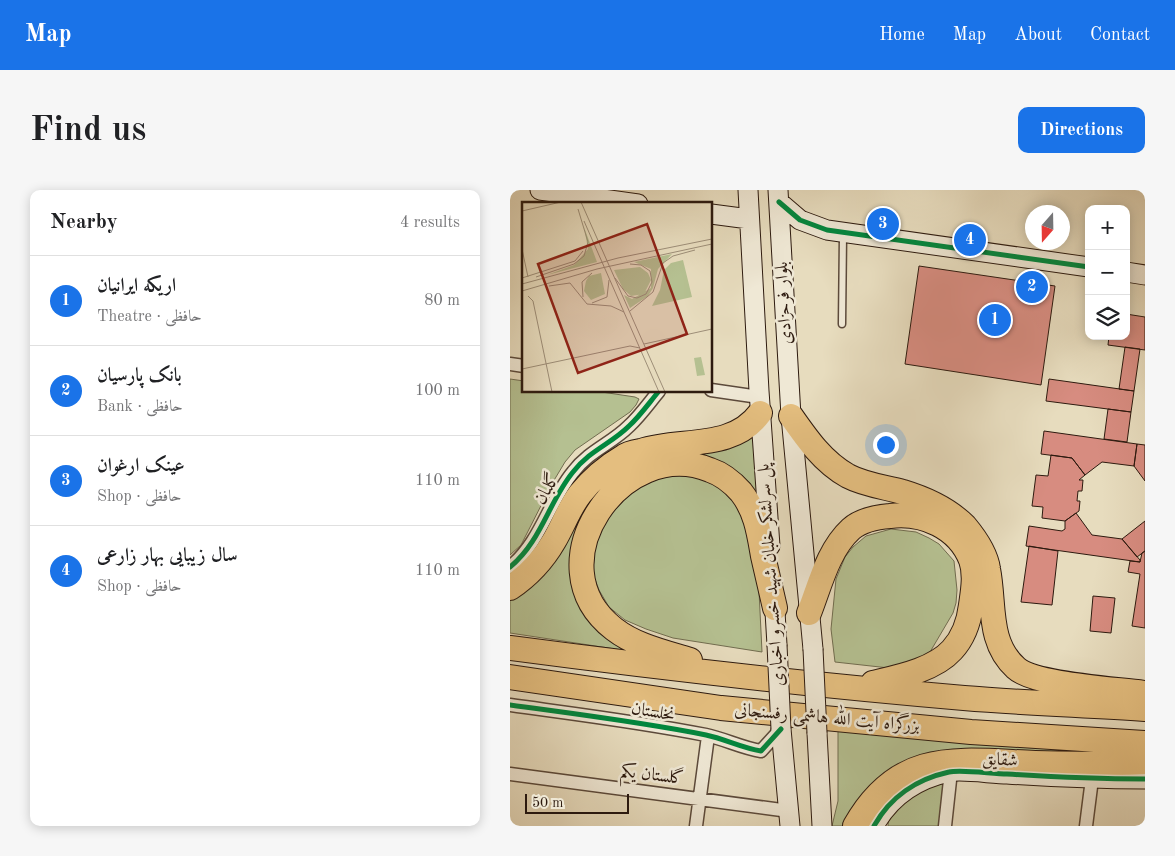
<!DOCTYPE html>
<meta charset="utf-8">
<style>
:root{--surface:#fff;--page:#f6f6f6;--text:#202124;--muted:#757577;--line:#e0e0e0;--accent:#1a73e8}
body{margin:0;font-family:"Old Standard TT",Amiri,serif;background:var(--page);color:var(--text)}
.controls{position:absolute;right:15px;top:15px;display:grid;overflow:hidden;border-radius:10px;box-shadow:0 2px 12px #0003}
.controls button{width:45px;height:45px;display:grid;place-items:center;padding:0;border:0;border-bottom:1px solid var(--line);background:var(--surface);color:var(--text);font:25px sans-serif}
.compass{position:absolute;left:515px;top:15px;width:45px;height:45px;border-radius:50%;background:var(--surface);box-shadow:0 2px 12px #0003;rotate:200deg}
.scale{position:absolute;left:15px;bottom:12px;width:104px;box-sizing:border-box;padding-left:5px;border:2px solid #2d1a0f;border-top:0;font-size:14px;line-height:18px;white-space:nowrap;color:#2d1a0f;-webkit-text-stroke:4px #efe8d5;paint-order:stroke}
.you{position:absolute;left:375px;top:254px;width:18px;height:18px;margin:-12px;border:4px solid #fff;border-radius:50%;background:#1a73e8;box-shadow:0 0 0 8px #1a73e833}
.badge{display:grid;place-items:center;width:32px;height:32px;border-radius:50%;background:var(--accent);color:#fff;font-size:16px;font-weight:700}
.pin{position:absolute;translate:-50% -50%;border:2px solid #fff;box-shadow:0 1px 5px #0006}
.list{margin:0;padding:0;list-style:none}
h2{display:flex;justify-content:space-between;align-items:center;height:65px;margin:0;padding:0 20px;font-size:21px}
h2 small{font-size:16px;font-weight:400;color:var(--muted)}
.list li{display:grid;grid-template-columns:32px 1fr auto;gap:15px;align-items:center;box-sizing:border-box;height:90px;padding:0 20px;border-top:1px solid var(--line)}
.list b{display:block;font-size:19px;white-space:nowrap}
.list p{margin:0;font-size:16px;white-space:nowrap;color:var(--muted)}
.list em{font-size:16px;font-style:normal;color:var(--muted)}
.icon{flex:none;width:28px;height:28px;fill:none;stroke:currentColor;stroke-width:2;stroke-linecap:round;stroke-linejoin:round}
.map{position:relative;flex:none;width:635px;height:636px;overflow:hidden;border-radius:10px}
header{display:flex;align-items:center;gap:30px;box-sizing:border-box;height:70px;padding:0 25px;background:var(--accent);color:#fff}
header strong{font-size:24px}
nav{display:flex;gap:28px;margin-inline-start:auto;font-size:18px}
.intro{display:flex;align-items:center;justify-content:space-between;box-sizing:border-box;height:120px;padding:0 30px}
h1{margin:0;font-size:35px}
.button{padding:12px 22px;border-radius:10px;background:var(--accent);color:#fff;font-size:18px;font-weight:700}
main{display:flex;gap:30px;padding:0 30px}
aside{flex:1;background:var(--surface);border-radius:10px;box-shadow:0 2px 12px #0003}
.map>svg:first-child{display:block}
.green{fill:#b5c091;stroke:#716d50}
.building{fill:#d78c80;stroke:#2d1a0f}
.lines{fill:none;stroke-linecap:round;stroke-linejoin:round}
.lane-casing{stroke:#5c4a3b;stroke-width:9}
.street-casing{stroke:#5c4a3b;stroke-width:15}
.secondary-casing{stroke:#2d1a0f;stroke-width:21}
.highway-casing{stroke:#2d1a0f;stroke-width:26}
.lane{stroke:#efe8d5;stroke-width:6}
.street{stroke:#efe8d5;stroke-width:12}
.secondary{stroke:#efe8d5;stroke-width:19}
.highway{stroke:#e4be7f;stroke-width:24}
.secondary-bridge-casing{stroke:#2d1a0f;stroke-width:21;stroke-linecap:butt}
.secondary-bridge{stroke:#efe8d5;stroke-width:19}
.cycleway-casing{stroke:#efe8d5;stroke-width:8}
.cycleway{stroke:#00873e;stroke-width:5}
.labels{text-anchor:middle;dominant-baseline:central;stroke-width:5;stroke-linejoin:round;paint-order:stroke}
.street-label{font-size:18px;fill:#2d1a0f;stroke:#efe8d5}
.inset-road{fill:none;stroke:#9d8e78;stroke-width:1}
.view{fill:#8f2418;fill-opacity:0.15;stroke:#8f2418;stroke-width:2.5}
.inset-edge{fill:none;stroke:#2d1a0f;stroke-width:2.5}
</style>
<header>
<strong>Map</strong>
<nav><a>Home</a><a>Map</a><a>About</a><a>Contact</a></nav>
</header>
<div class="intro"><h1>Find us</h1><a class="button">Directions</a></div>
<main>
<aside>
<h2>Nearby<small>4 results</small></h2>
<ul class="list">
<li><span class="badge">1</span><div><b>اریکه ایرانیان</b><p>Theatre · حافظی</p></div><em>80 m</em></li>
<li><span class="badge">2</span><div><b>بانک پارسیان</b><p>Bank · حافظی</p></div><em>100 m</em></li>
<li><span class="badge">3</span><div><b>عینک ارغوان</b><p>Shop · حافظی</p></div><em>110 m</em></li>
<li><span class="badge">4</span><div><b>سال زیبایی بهار زارعی</b><p>Shop · حافظی</p></div><em>110 m</em></li>
</ul>
</aside>
<div class="map">
<svg width="635" height="636" viewBox="0 0 635 636">
<rect width="100%" height="100%" fill="#e7dcbe"/>
<filter id="stains"><feTurbulence type="fractalNoise" baseFrequency=".004" numOctaves="4"/><feColorMatrix values="0 0 0 0 .2 0 0 0 0 .09 0 0 0 0 .02 0 0 0 .5 -.17"/></filter>
<radialGradient id="worn" r=".72"><stop offset=".6" stop-color="#630" stop-opacity="0"/><stop offset="1" stop-color="#630" stop-opacity=".3"/></radialGradient>
<path class="green" d="M0 189 14 191V201H85L125 207 129 209 126 215 120 222 65 260 55 272 43 292 11 355 0 365Z
M244 239 249 316 233 291 145 269 64 364V401L72 418 82 434 96 446 138 464 0 443V404L114 271Z
M194 283 236 321 249 401 252 462 163 448 136 439 115 430 99 417 89 400 83 384 85 342 95 324 137 287Z
M381 339 406 342 419 348 429 354 444 371 447 400 446 413 443 423 420 462 409 470 379 478 325 472 321 439 326 389 335 367 343 357 356 346Z
M328 538 635 562 452 565 340 636H322L328 611Z
M425 593 433 594 429 636H378L379 622Z"/>
<path class="building" d="M409 76 545 96 531 195 395 174Z
M616 124 635 127V160L598 155 599 146H616Z
M615 157 630 159 624 201 609 199Z
M539 189 624 201 621 222 536 211Z
M598 219 621 222 617 252 594 249Z
M534 241 627 254 624 276 592 272 575 285 562 268 531 264Z
M627 254 635 255V291L624 276Z
M541 265 562 268 575 285 569 290H573L572 301H568L567 311H570L569 321 555 331 532 328 533 317 522 316 526 285 538 286Z
M566 323 582 345 612 349 630 370V372L516 356 519 336 552 341 555 339V331Z
M635 331V361L627 367 612 349Z
M519 356 548 361 542 415 511 412Z
M635 361V438L622 436 630 384 618 382 620 371 630 372 632 363Z
M583 406 605 408 601 443 580 441Z"/>
<g class="lines">
<g class="lane-casing">
<path id="lane" d="M332 134 333 45"/>
</g>
<g class="street-casing">
<path id="street" d="M0 174 14 176
M201 200 249 207
M0 377C31 352 39 311 63 282 80 260 101 254 119 236 130 226 139 213 149 201
M0 515C65 524 131 532 196 545 215 549 232 558 251 561L271 539
M0 584 279 621
M186 636 198 546
M435 636 441 581
M576 636 582 589"/>
</g>
<g class="secondary-casing">
<path id="secondary" d="M30 0 128 14
M238 0 249 201 260 356
M268 0 281 226 303 459
M269 12 290 30 317 40 579 77
M201 24 239 29
M616 82 635 85
M264 405 267 455
M271 539 280 636
M307 543 312 636
M364 636C380 607 407 589 439 582 451 579 483 584 497 584 543 587 589 589 635 589"/>
</g>
<g class="highway-casing">
<path id="highway" d="M281 226C297 249 313 272 338 286 355 295 375 297 393 302 416 309 438 319 455 336 465 348 476 364 478 379 485 414 477 452 506 478 524 495 607 499 635 503
M0 398C18 386 33 370 44 351 53 336 59 318 70 304 82 289 96 277 113 267 118 263 125 262 131 261 171 248 222 261 250 223
M299 423C310 395 318 360 341 339 351 330 368 327 380 326 413 322 448 337 461 370 466 384 463 401 461 415 459 432 454 447 442 460 424 480 388 487 363 493
M0 458C151 478 302 495 454 508 514 513 575 515 635 519
M180 470C154 462 126 456 104 439 21 375 113 244 200 280 212 284 223 293 231 302 246 321 249 343 253 366 257 383 261 400 265 418
M0 487 211 518 461 542 635 553
M345 636C389 558 448 570 525 573 562 574 598 574 635 572"/>
</g>
<use href="#lane" class="lane"/>
<use href="#street" class="street"/>
<use href="#secondary" class="secondary"/>
<use href="#highway" class="highway"/>
<g class="secondary-bridge-casing">
<path id="secondary-bridge" d="M267 455 271 539
M303 459 307 543"/>
</g>
<use href="#secondary-bridge" class="secondary-bridge"/>
<g class="cycleway-casing">
<path id="cycleway" d="M269 12 290 30 317 40 579 77
M0 377C31 352 39 311 63 282 80 260 101 254 119 236 130 226 139 213 149 201
M0 515C65 524 131 532 196 545 215 549 232 558 251 561L271 539
M364 636C380 607 407 589 439 582 451 579 483 584 497 584 543 587 589 589 635 589"/>
</g>
<use href="#cycleway" class="cycleway"/>
</g>
<g class="labels">
<g class="street-label">
<text transform="translate(274 113) rotate(-93)">بلوار فرحزادی</text>
<text transform="translate(37 299) rotate(-60)">گلبان</text>
<text transform="translate(261 385) rotate(-94)">پل سرلشکر خلبان شهید خسرو اخباری</text>
<text transform="translate(143 522) rotate(10)">نخلستان</text>
<text transform="translate(317 528) rotate(5)">بزرگراه آیت الله هاشمی رفسنجانی</text>
<text transform="translate(490 570) rotate(3)">شقایق</text>
<text transform="translate(142 585) rotate(7)">گلستان یکم</text>
</g>
</g>
<g transform="translate(12 12)">
<rect width="190" height="190" fill="#e7dcbe"/>
<path d="M62 25 75 60 25 73 52 63 66 47ZM150 52 136 67 131 86 126 94 108 106 102 93 110 97 129 86V67L112 60ZM161 58 170 95 130 104 138 88 142 68 149 61ZM118 65 126 71 129 78 122 92 109 94 101 87 92 68ZM79 71 83 92 69 98 62 89 64 79 67 74ZM179 155 183 173 175 174 172 156Z" fill="#b5c091"/>
<path class="inset-road" d="M59 0 143 190M0 9 39 0M62 19 137 190M0 47 6 75M14 75 52 62 62 54 66 40 56 7M0 76 53 59 61 49M93 76 106 94 115 96 124 92 130 80 128 69 119 63 108 62M0 82 96 56 190 37M27 84 48 81 65 102 89 104 102 110M0 89 75 67 190 42M6 94 11 99 30 190M61 95 60 80 70 71M70 101 85 95 87 78M108 109 131 90 141 61 151 54 173 48M122 142 190 127M0 167 108 144 118 146"/>
<path class="view" d="M125 22 165 132 56 171 16 62Z"/>
<rect width="190" height="190" class="inset-edge"/>
</g>
<rect width="100%" height="100%" filter="url(#stains)"/>
<rect width="100%" height="100%" fill="url(#worn)"/>
</svg>
<div class="controls">
<button>+</button>
<button>−</button>
<button><svg class="icon" aria-label="layers" viewBox="0 0 24 24"><path d="M12 4l9 5-9 5-9-5zM3 14l9 5 9-5"/></svg></button>
</div>
<svg class="compass" viewBox="-18 -18 36 36"><path d="M0-13l5 13h-10z" fill="#e53935"/><path d="M0 13l5-13h-10z" fill="#757577"/></svg>
<div class="scale">50 m</div>
<div class="you"></div>
<div class="pin badge" style="left:485px;top:130px">1</div>
<div class="pin badge" style="left:522px;top:97px">2</div>
<div class="pin badge" style="left:373px;top:34px">3</div>
<div class="pin badge" style="left:460px;top:50px">4</div>
</div>
</main>
